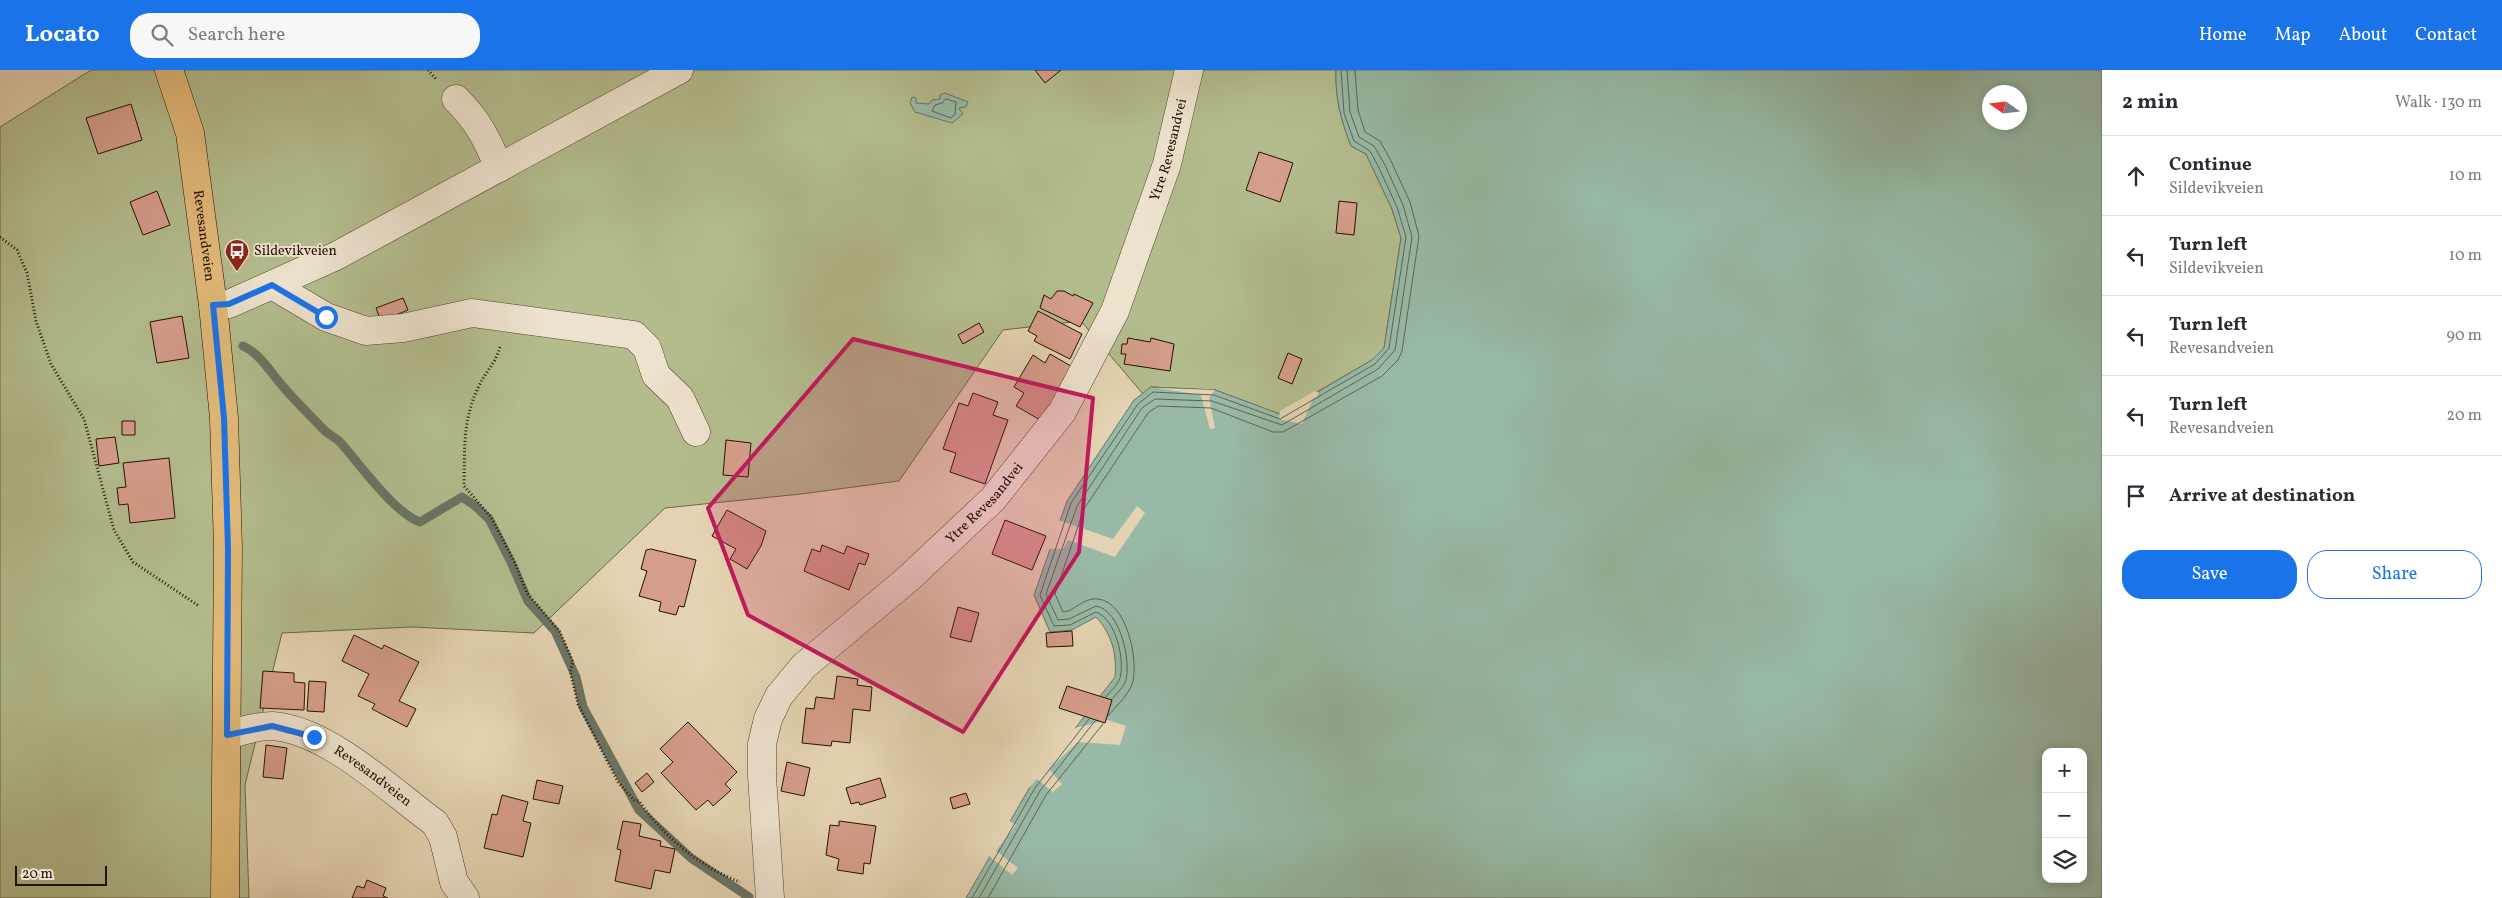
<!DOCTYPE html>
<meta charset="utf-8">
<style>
:root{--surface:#fff;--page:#f7f7f7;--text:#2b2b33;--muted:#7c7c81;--line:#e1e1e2;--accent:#1a73e8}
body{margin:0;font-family:Vollkorn,serif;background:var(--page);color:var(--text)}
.controls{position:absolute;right:15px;bottom:15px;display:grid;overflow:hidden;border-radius:10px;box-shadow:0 2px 12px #0003}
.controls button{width:45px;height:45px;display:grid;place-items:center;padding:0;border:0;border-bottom:1px solid var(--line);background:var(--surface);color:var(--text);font:25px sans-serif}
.compass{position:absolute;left:1982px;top:15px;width:45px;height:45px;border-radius:50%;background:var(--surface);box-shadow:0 2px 12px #0003;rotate:284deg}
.scale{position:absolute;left:15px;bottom:12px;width:92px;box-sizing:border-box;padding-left:5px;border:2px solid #260f00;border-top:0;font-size:14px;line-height:18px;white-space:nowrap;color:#260f00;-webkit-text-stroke:4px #ede2cd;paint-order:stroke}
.stop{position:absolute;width:15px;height:15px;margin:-11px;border:4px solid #1a73e8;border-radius:50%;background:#fff}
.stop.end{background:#1a73e8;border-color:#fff;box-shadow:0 1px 5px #0008}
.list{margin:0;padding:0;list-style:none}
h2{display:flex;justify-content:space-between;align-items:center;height:65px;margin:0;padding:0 20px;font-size:21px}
h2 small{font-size:16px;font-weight:400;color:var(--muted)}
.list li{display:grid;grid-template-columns:32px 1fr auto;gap:15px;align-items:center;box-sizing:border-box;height:80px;padding:0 20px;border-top:1px solid var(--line)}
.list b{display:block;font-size:19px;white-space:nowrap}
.list p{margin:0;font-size:16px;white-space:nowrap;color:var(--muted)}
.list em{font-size:16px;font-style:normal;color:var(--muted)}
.actions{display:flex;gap:10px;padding:15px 20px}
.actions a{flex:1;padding:11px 0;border:1px solid var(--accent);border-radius:20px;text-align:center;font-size:18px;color:var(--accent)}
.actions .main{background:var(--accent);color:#fff}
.icon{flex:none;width:28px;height:28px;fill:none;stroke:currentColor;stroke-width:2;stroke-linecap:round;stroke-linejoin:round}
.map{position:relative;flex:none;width:2102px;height:828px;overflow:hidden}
header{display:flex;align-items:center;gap:30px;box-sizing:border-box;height:70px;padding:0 25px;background:var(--accent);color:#fff}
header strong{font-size:24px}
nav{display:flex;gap:28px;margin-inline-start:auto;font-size:18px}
.search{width:350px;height:45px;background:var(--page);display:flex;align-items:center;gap:12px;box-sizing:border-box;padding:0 18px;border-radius:20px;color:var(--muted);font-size:19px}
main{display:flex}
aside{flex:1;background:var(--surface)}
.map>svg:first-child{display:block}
.green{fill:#b3bc8d;stroke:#6c6646}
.water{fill:#97b9a6;stroke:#6a7564;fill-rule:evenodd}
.pier{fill:#e4d3b2}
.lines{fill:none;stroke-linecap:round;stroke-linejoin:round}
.shore{stroke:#5e6453;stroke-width:1}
.stream{stroke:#6a7564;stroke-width:9}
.building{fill:#d59d8b;stroke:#260f00}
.minor-casing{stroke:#56402c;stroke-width:29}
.major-casing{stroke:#260f00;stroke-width:29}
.path{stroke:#260f00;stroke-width:3;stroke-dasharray:1 2.5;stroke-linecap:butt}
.minor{stroke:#ede2cd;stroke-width:28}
.major{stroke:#e2ba79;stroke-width:28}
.route{stroke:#1a73e8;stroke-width:6}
.marked{fill:#c2185b;fill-opacity:0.2;stroke:#c2185b;stroke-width:4;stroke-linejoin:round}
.labels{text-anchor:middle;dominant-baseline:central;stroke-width:4;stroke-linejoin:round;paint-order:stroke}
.street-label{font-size:14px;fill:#260f00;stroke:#ede2cd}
.poi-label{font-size:14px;fill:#260f00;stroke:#ede2cd;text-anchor:start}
</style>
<header>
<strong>Locato</strong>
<div class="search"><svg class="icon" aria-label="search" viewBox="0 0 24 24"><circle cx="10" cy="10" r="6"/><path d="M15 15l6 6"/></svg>Search here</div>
<nav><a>Home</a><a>Map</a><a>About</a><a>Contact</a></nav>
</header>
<main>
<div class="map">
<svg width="2102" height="828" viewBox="0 0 2102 828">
<rect width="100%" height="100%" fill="#e4d3b2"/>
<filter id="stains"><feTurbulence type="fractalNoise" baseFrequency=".004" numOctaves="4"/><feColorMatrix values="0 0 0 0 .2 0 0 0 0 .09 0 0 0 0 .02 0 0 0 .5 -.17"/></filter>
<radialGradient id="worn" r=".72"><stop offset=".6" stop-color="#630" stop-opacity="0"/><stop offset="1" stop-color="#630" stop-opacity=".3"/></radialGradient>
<path class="green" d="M91 0H1336C1335 28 1341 50 1351 76L1366 84 1392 139 1401 168 1384 278 1372 290 1279 344 1215 320 1151 317 1143 324 1081 251 1003 260 899 411 801 424 665 438 534 563 412 557 282 563 245 715 249 828H0V57Z"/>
<path class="water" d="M1336 0H2102V828H966L1031 715 1115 607C1117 584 1112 564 1096 547L1072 560 1050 562 1034 525 1067 431 1134 330 1151 317 1215 320 1280 344 1372 290 1384 278 1401 168 1392 139 1366 84 1351 76C1341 50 1335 28 1336 0ZM1990 22H2020V52H1990ZM2046 682H2083V809H2046Z
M945 23 968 32 966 37 959 38 963 44 952 53 915 42 910 33 912 27 916 28V33L929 34 932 30 940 29V25Z"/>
<path class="pier" d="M1157 318 1215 320 1209 328 1215 358 1210 359 1201 325Z
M1315 321 1318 322V326L1313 329 1302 354 1279 349 1280 341Z
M1137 436 1145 443 1115 487 1068 470 1063 479H1048L1058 450 1113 469Z
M1108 650 1126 656 1120 675 1078 672 1049 699 1062 714 1053 722 1037 709 1030 717H1027L1065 668 1075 658Z
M1008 750 1016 755 996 781 1018 798 1012 805 988 785Z"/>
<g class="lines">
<path class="shore" d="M946 29 956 32 955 44 951 48 932 41 935 35 942 33Z
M1106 627C1110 621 1118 615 1120 608 1125 590 1116 549 1096 542L1070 555 1054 556 1040 525 1071 433 1138 334 1153 322 1214 325 1280 349 1375 294 1389 278 1406 167 1397 137 1379 98 1370 81 1354 71 1344 43 1341 0
M1112 629C1117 623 1124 617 1126 610 1131 590 1120 540 1096 536L1069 549 1058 550 1046 524 1077 436 1142 338 1155 329 1212 331 1282 355 1378 299 1395 280 1412 167 1403 135 1385 95 1374 76 1359 67 1350 42 1347 0
M1108 646C1116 636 1130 624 1133 611 1138 589 1127 532 1098 529 1084 527 1075 541 1063 542L1055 524 1084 439 1148 343 1158 336 1211 338 1273 362H1283L1382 306 1398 290 1402 281 1419 166 1410 132 1391 91 1380 71 1365 62 1358 40 1355 0
M972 828 1035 718 1089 649
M979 828 1040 721 1095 651
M988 828 1046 725 1103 654"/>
<path class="stream" d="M243 276C259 283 269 300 280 313 293 329 310 345 324 360 329 365 335 367 340 372 359 393 394 443 420 452L462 427 474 435 489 449 511 492 528 531 555 561 576 607 583 637 639 740 691 788 749 827"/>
</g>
<path class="building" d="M1035 0H1061L1045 13Z
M131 34 142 70 98 84 86 48Z
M1259 82 1293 93 1280 132 1246 120Z
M157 121 170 155 143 165 130 132Z
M1339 131 1357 133 1354 165 1336 163Z
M1057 221H1064L1073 226 1074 224 1093 233 1080 257 1040 238 1044 225 1051 229Z
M403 228 408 240 381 251 376 238Z
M1038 241 1082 264 1070 289 1034 271 1037 266 1028 261Z
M182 246 189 288 157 293 150 252Z
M979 253 984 262 963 274 958 265Z
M1128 268 1150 272 1151 268 1174 274 1170 301 1124 294 1126 284H1121L1122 274H1127Z
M1288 283 1302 289 1292 314 1278 308Z
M1050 284 1083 303 1047 354 1016 336 1024 323 1014 317 1033 285 1045 293Z
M973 323 998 332 993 345 1008 350 985 414 950 402 956 383 943 379 959 333 968 336Z
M122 351H135V365H122Z
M115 367 119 393 99 396 96 369Z
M726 370 751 373 748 407 723 405Z
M169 388 175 448 130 453 128 434 119 435 117 418 126 417 123 393Z
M727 440 766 461 761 476 747 499 730 489 736 479 712 466Z
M1005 450 1046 466 1032 500 992 484Z
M822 475 844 484 847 476 869 484 865 495 859 493 849 520 804 501 812 479 820 482Z
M651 479 696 490 684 537 679 536 676 545 659 541 661 532 639 526 647 501 641 499 646 480Z
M958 537 979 543 971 572 950 567Z
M1072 561 1073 576 1047 577 1046 563Z
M354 565 382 579 384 575 419 592 399 631 416 639 407 657 372 639 375 634 358 626 369 604 342 591Z
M263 601 294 603V612L305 613 304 640 260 638Z
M837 606 858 609 857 615 872 617 870 641 853 639 850 673 832 671 831 676 802 673 806 638 814 639 816 627 834 629Z
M309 611 326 612 324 642 307 641Z
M1067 616 1112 630 1105 653 1059 638Z
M688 652 737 702 725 714 731 720 713 736 708 730 696 740 661 703 673 692 660 679Z
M266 675 287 678 283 709 263 707Z
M787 692 810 698 804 726 781 721Z
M647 703 654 712 642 722 635 713Z
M880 708 886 727 860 735 859 732 851 734 846 718Z
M537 710 563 716 559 734 533 729Z
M966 723 970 734 953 739 950 728Z
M502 725 528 732 523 751 531 753 523 787 484 778 492 744 497 745Z
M623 751 641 754 639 766 661 771 660 776 675 779 670 803 655 800 651 819 615 811 621 780 617 779Z
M839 751 876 756 870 794 864 793 863 804 837 800 839 789 826 785 830 755 839 756Z
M367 810 386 818 383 826 388 828H352L357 816 364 818Z"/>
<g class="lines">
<g class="minor-casing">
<g id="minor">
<path d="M456 29C478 51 487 69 499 98"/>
<path d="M272 215 326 247 366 261 403 258 472 243 634 265 647 278 656 305 680 328 696 362"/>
<path d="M213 235 229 234 336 186 679 0"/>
<path id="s1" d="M227 665C240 661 258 656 272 656 327 659 392 722 435 753L443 767 454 812 465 828"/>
<path id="s2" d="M770 828 762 706V674L768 649 779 626 804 596 909 508 993 429 1062 342 1115 241 1167 94 1189 0"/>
</g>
</g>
<g class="major-casing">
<g id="major">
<path id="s3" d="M169 0 190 63 213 235 224 348 228 478 225 828"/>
</g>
</g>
<path class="path" d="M428 0 436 9
M0 167 17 180 27 203 36 251 51 294 84 349 114 460 133 492 199 536
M500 277C495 295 485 302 478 318 462 352 465 380 464 416L491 447 515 493 527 523 560 562 573 592 570 601 578 634 618 712 635 731H639C663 766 700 797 740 812"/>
<use href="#minor" class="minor"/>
<use href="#major" class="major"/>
</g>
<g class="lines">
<path class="route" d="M314 667 272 656 227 665 228 478 224 348 213 235 229 234 272 215 326 247"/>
</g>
<path class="marked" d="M853 269 1093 328 1079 482 963 662 748 545 708 438Z"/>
<defs>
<g id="bus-pin" transform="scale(1.25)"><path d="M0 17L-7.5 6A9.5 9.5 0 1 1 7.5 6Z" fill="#8f2418" stroke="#ede2cd"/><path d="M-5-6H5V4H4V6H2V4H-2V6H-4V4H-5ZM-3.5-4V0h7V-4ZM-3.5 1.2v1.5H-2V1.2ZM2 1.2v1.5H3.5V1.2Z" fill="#fff"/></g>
</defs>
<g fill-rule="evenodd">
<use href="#bus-pin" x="237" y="181"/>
</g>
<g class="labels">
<g class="street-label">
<text stroke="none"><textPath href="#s2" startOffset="892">Ytre Revesandvei</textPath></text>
<text stroke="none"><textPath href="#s3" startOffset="170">Revesandveien</textPath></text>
<text stroke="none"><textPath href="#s2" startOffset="488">Ytre Revesandvei</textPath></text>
<text stroke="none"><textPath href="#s1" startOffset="160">Revesandveien</textPath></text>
</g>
<g class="poi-label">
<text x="254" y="181">Sildevikveien</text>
</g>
</g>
<rect width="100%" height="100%" filter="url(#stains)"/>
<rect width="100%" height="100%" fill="url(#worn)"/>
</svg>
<div class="controls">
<button>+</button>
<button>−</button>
<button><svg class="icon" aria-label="layers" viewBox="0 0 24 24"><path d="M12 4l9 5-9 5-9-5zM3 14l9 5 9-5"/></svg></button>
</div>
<svg class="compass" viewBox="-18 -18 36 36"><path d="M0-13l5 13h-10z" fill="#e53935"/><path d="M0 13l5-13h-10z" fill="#7c7c81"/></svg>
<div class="scale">20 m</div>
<div class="stop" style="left:326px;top:247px"></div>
<div class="stop end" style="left:314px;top:667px"></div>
</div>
<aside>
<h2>2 min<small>Walk · 130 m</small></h2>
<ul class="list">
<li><svg class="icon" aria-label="ahead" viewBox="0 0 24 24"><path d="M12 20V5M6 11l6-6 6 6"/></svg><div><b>Continue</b><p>Sildevikveien</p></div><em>10 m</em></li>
<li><svg class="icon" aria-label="left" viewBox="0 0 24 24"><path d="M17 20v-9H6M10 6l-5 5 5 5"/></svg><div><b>Turn left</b><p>Sildevikveien</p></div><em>10 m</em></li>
<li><svg class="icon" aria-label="left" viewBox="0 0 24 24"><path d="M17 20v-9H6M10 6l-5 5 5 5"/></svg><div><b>Turn left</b><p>Revesandveien</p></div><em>90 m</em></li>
<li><svg class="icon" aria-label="left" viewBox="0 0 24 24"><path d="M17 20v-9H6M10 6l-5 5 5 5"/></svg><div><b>Turn left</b><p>Revesandveien</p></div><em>20 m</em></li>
<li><svg class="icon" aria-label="arrive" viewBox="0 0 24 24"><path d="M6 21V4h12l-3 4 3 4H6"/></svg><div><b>Arrive at destination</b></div></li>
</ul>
<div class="actions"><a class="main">Save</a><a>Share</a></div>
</aside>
</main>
